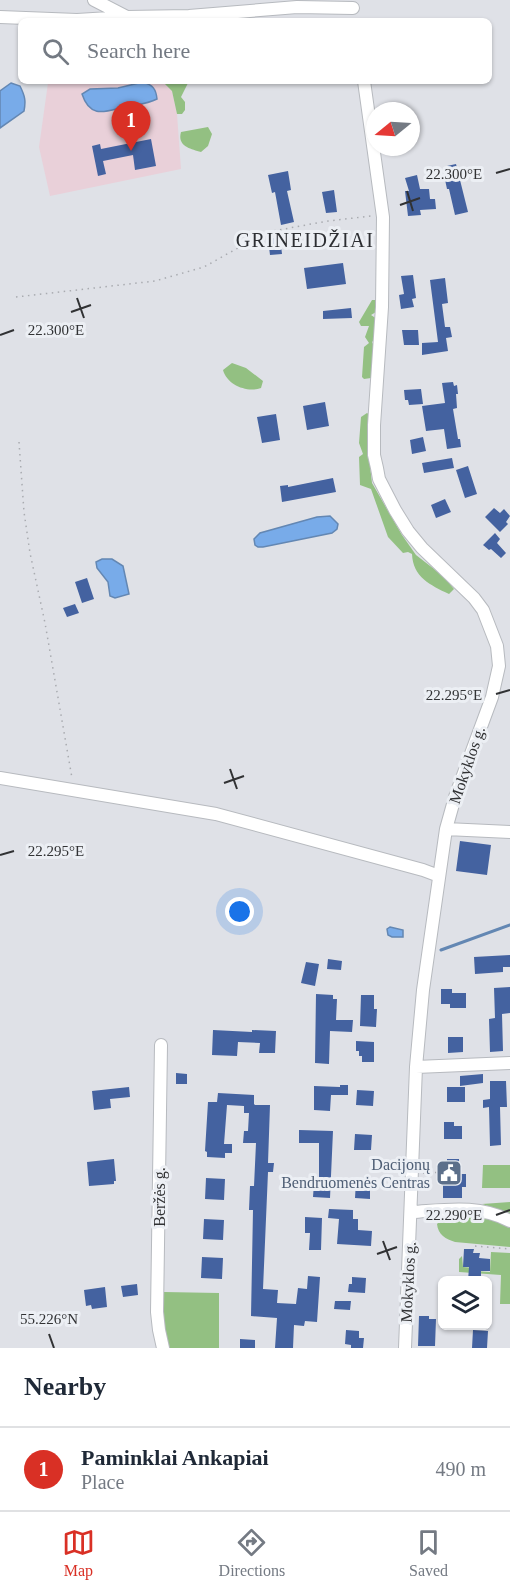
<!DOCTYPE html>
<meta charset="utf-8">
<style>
:root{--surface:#fff;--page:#f6f6f7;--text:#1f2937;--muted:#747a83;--line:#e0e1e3;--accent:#d93025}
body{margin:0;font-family:Georgia,serif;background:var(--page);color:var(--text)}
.controls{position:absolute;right:18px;bottom:18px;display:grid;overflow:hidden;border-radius:9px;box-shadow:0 2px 4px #0004}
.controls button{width:54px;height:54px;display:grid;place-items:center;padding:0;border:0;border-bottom:2px solid var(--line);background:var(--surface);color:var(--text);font:30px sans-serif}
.compass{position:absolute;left:366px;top:102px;width:54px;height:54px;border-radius:50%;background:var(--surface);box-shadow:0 2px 4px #0004;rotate:252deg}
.you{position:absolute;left:240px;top:912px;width:21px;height:21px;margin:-15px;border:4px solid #fff;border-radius:50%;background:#1a73e8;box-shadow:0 0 0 9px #1a73e833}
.badge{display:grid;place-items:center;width:39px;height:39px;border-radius:50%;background:var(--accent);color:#fff;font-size:20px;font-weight:700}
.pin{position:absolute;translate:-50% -50px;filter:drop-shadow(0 2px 3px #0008)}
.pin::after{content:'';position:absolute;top:32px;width:21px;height:18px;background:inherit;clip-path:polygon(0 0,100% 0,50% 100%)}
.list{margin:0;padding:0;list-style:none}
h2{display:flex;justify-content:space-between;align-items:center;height:78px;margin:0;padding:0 24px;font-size:26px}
h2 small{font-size:20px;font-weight:400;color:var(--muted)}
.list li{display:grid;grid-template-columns:39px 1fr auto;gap:18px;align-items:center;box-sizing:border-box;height:84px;padding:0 24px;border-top:2px solid var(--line)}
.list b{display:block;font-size:22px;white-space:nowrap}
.list p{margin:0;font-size:20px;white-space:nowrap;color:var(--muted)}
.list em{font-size:20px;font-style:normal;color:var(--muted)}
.icon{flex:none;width:33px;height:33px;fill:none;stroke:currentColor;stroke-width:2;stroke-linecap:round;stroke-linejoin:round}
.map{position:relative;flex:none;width:510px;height:1348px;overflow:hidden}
.search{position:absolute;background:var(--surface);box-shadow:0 2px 4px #0004;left:18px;right:18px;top:18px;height:66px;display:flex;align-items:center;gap:15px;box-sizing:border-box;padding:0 21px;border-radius:9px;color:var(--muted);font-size:22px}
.sheet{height:162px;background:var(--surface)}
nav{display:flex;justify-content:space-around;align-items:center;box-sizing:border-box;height:84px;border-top:2px solid var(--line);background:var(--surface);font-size:16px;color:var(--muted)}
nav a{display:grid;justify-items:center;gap:3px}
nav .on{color:var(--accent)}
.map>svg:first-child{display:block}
.industrial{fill:#e9d0d9}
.green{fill:#93c082}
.water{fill:#78abe9;stroke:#6387b3;stroke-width:1.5}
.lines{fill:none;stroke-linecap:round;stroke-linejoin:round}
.stream{stroke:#6387b3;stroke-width:3}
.building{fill:#4462a0}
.minor-casing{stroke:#b7babf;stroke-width:14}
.path{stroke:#a9abb0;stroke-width:1.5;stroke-dasharray:1.5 4.5;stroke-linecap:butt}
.minor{stroke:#fff;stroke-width:12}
.ticks{fill:none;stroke:#313234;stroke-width:2}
.labels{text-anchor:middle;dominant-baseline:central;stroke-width:6;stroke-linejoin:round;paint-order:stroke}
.street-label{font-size:16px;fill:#313234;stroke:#eceff4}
.service-label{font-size:16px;fill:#4e5e75;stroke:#eceff4;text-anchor:end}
.quarter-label{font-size:20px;letter-spacing:1.5px;fill:#2c2e32;stroke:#eceff4}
.ticks-label{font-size:15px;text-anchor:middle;fill:#313234;stroke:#eceff4;stroke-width:6;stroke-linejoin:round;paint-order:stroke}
</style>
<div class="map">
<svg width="510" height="1348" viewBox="0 0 510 1348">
<rect width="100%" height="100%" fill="#dfe1e7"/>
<path class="industrial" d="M66 81H162L172 91 177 114 181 169 50 196 39 147 48 83Z"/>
<path class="green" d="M162 81H189L181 97 185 102V110L182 114H177L172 91Z
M208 127 212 134 208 146 201 152C190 149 177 146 181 132Z
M372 300H377L376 312 371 315 377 319V337L372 342C378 351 375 368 371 378L364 379 362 377 364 347 369 343 365 337 369 326H361L359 322Z
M232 363 246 368 263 381 261 388C247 393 227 385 223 370Z
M367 413 370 415 368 448 372 483 402 535 416 555 443 576 454 589 449 594C430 585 413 577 412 554L408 552 403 553 388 537 371 489 360 485 359 457 363 454 359 443 361 417Z
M483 1165H510V1188H482Z
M510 1202V1213L482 1204Z
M455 1216C475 1216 493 1217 510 1227V1247L455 1242C446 1239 438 1235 437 1224L444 1217Z
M491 1252 510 1253V1304H500L501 1275 459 1272V1259L462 1256 463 1267 475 1268V1271L490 1272Z
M164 1292 219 1293V1348H169L163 1320Z"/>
<path class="water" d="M143 82C153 85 156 89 157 99 147 104 140 104 129 106 110 109 91 122 82 94L90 89 118 88Z
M11 83 20 86C25 96 26 101 24 111L0 128V91Z
M330 516 338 524 337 529 332 533 263 547H258L255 545 254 539 260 533 317 517Z
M102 559H112L123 566 129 594 115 598 110 596 108 582 97 568 96 562Z
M390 927 403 930V937H392L388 935 387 929Z"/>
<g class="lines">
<path class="stream" d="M441 950 510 925"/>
</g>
<path class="building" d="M151 139 156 166 135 170 133 155 103 161 106 174 98 176 92 146 100 144 101 149Z
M456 164 468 212 455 215 449 189H447L444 175 449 174 447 166Z
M288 171 291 190 287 191 294 222 281 225 275 192 272 193 268 175Z
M417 175 420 189H429L430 199H435L436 209 420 210 421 215 408 216 405 191H409L405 178Z
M334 190 337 212 326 213 322 192Z
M280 237 282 254 270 255 268 239Z
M343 263 346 284 307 289 304 268Z
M413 275 416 298 412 299 414 307 401 309 399 295 404 294 401 276Z
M445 278 448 303 442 304 445 327H450L452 337 446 338 448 351 422 355V343L438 342 430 280Z
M351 308 352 318 323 319V311Z
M402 330H418L419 345H404Z
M453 382 454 386 457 385 458 394H456L457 408 453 409 458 439H460L461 447 447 449 444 429 426 431 422 406 445 403 442 383Z
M421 389 423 404 409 405 408 400H405L404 390Z
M325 402 329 426 307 430 303 406Z
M276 414 280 440 262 443 257 417Z
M423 437 426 451 412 454 410 440Z
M452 458 454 468 424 473 422 463Z
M468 466 477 494 465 498 456 470Z
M333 478 336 492 282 502 280 486 288 485V487Z
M445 499 451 512 436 518 431 505Z
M494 508 500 513 504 509 510 516 506 522 508 524 500 532 485 517Z
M495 533 500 539 497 543 506 553 501 558 491 549 489 550 483 545Z
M87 578 94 599 82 603 75 582Z
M75 604 79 613 67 617 63 608Z
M460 841 491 845 487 875 456 871Z
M510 955V967H503V972L475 974 474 957Z
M328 959 342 961 341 970 327 969Z
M306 962 319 964 315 986 301 983Z
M510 987V1013L502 1014 503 1051 490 1052 489 1019 495 1018 494 988Z
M441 989H452V993H466V1008H450V1004H441Z
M316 994 333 995V999H337L336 1020H353L352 1032 330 1031 329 1064 315 1063Z
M361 995H374V1009H377L376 1027 360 1026Z
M213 1030 252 1032V1030L276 1031 275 1053H259L260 1043 238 1042 237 1056 212 1055Z
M448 1037H463V1052L448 1053Z
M356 1041 374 1042V1062H362V1056H359V1051H356Z
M176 1073 187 1074V1084H176Z
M483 1074V1083L460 1086V1076Z
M490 1081H506L507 1107H500L501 1145 490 1146 489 1107 483 1108V1100L490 1099Z
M340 1085H348V1095H331L330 1111 314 1110V1086L340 1087Z
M129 1087 130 1097 110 1099 111 1108 94 1110 92 1091Z
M447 1087H465V1102H447Z
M357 1090 374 1091 373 1106 356 1105Z
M218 1093 254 1095V1104L255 1105H270L268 1163H274L273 1172H268L263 1289 278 1290 277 1303 296 1304 298 1288 307 1289 308 1276 320 1277 317 1322 305 1321 304 1326 294 1325 293 1348H275L277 1318 251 1316 253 1210H249L250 1186H254L256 1143H243L244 1131H248L249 1113H244V1106L227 1105 224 1144H232V1153H225V1158L207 1157V1152L205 1151 208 1102H217Z
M444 1122H454V1126H462V1139H444Z
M299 1130 333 1131 330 1198 313 1197 314 1183H319V1143H299Z
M355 1134 372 1135 371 1150H354Z
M114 1159 116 1181H114V1184L89 1186 87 1162Z
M447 1159H459V1174H466V1187H462V1198H443V1184H447Z
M206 1178 225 1179 224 1200 205 1199Z
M356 1181H370V1199L355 1198Z
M329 1209 353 1210V1219H358V1230L372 1231 371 1246 337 1244 339 1219 328 1218Z
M305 1217 322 1218 321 1250H309L310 1233H305Z
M204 1219 224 1220 223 1240 203 1239Z
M464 1249H474L473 1253H480L479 1258 490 1259V1271H481V1281H468L469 1267H463Z
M202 1257 223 1258 222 1279 201 1278Z
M352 1277 366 1278 365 1293 348 1292 349 1284H352Z
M137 1284 138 1295 123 1297 121 1286Z
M105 1287 107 1307 92 1309 91 1305 86 1306 84 1290Z
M335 1301H351L350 1310 334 1309Z
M419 1316H429V1319H436L435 1346H418Z
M346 1330 359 1331V1338H364L363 1348H351V1345L345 1344Z
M473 1330 488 1331 487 1348H472Z
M240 1339 255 1340V1348H240Z"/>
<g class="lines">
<g class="minor-casing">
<path id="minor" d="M94 0 127 17 189 16 297 7 353 8
M0 17 77 20 126 17
M364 81 383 217 382 307 374 425V455L377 468 379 479 395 510 408 531 422 548 474 598 483 610 497 646 499 666 492 697 455 797 446 829 423 990 416 1067 405 1348
M0 778 216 814 423 870 439 876
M446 829 510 832
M161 1045 157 1312 159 1330 163 1348
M416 1067 510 1063
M412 1212C445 1210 479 1204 510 1221"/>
</g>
<path class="path" d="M16 297 155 281 204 267 261 235 273 231 328 221 371 216
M19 442 24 512 30 553 45 623 72 778
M423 1173 445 1172
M475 1246 510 1249"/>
<use href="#minor" class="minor"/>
</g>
<path class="ticks" d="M496 173 510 169M407 191 413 211M400 205 420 198M77 298 84 318M71 312 91 305M0 335 14 330M496 694 510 690M230 769 237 789M224 783 244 776M0 855 14 851M496 1215 510 1210M383 1241 390 1260M377 1254 397 1247M49 1334 54 1348"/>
<defs>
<g id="civic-square" transform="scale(1.35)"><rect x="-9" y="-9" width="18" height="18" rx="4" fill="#5c6f8a" stroke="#eceff4"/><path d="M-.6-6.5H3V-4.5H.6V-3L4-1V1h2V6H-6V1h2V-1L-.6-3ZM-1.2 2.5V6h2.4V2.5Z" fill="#fff"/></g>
</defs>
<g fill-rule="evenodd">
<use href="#civic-square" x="449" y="1173"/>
</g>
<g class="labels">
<g class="street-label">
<text transform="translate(467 765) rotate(-71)">Mokyklos g.</text>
<text transform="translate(159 1197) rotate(-90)">Beržės g.</text>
<text transform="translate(408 1282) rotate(-87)">Mokyklos g.</text>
</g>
<g class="service-label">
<text x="430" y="1164">Dacijonų<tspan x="430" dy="18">Bendruomenės Centras</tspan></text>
</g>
<g class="quarter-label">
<text x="305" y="240">GRINEIDŽIAI</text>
</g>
</g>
<g class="ticks-label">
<text x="454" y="179">22.300°E</text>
<text x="56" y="335">22.300°E</text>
<text x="454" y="700">22.295°E</text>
<text x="56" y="856">22.295°E</text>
<text x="454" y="1220">22.290°E</text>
<text x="49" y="1324">55.226°N</text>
</g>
</svg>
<div class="controls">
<button><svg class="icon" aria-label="layers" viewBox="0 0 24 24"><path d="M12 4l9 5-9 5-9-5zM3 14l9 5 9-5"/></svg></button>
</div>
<svg class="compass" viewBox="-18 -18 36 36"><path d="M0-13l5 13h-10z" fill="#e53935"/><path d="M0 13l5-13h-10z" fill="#747a83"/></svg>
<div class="you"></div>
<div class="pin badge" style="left:131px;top:151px">1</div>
<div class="search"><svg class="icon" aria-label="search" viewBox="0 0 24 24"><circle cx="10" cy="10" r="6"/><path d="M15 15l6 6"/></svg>Search here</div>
</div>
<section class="sheet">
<h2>Nearby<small></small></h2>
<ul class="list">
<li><span class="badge">1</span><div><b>Paminklai Ankapiai</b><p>Place</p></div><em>490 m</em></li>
</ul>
</section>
<nav>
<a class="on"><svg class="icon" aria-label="map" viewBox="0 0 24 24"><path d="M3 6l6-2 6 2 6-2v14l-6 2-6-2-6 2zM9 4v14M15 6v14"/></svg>Map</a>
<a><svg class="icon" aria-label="directions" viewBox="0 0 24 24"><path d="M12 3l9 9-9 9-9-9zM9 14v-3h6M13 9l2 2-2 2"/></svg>Directions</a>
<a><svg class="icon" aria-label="saved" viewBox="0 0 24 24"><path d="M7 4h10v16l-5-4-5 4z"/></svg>Saved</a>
</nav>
